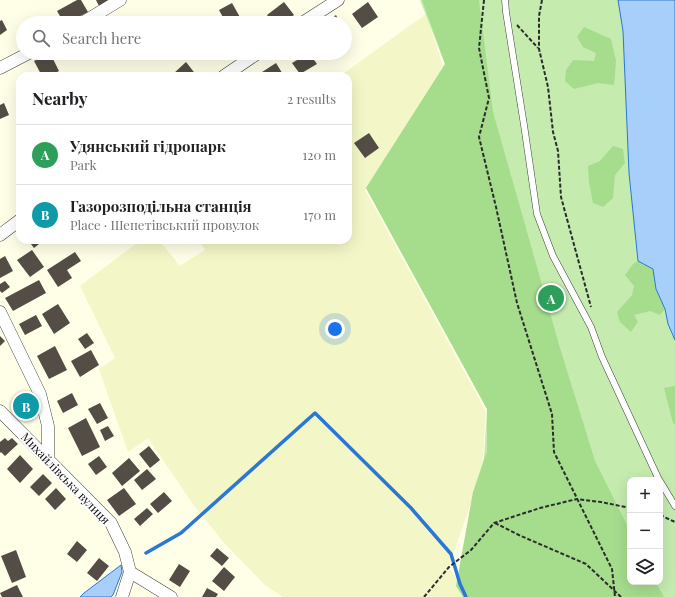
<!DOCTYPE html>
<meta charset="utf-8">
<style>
:root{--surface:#fff;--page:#f2f2f2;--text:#202124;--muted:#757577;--line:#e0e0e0;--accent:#b45309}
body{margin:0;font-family:"Playfair Display",serif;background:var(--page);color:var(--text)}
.controls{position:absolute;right:12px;bottom:12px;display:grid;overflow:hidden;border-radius:8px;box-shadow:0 4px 16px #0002}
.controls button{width:36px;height:36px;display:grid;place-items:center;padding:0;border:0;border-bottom:1px solid var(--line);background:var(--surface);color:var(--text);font:20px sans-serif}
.you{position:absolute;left:335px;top:329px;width:14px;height:14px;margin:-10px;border:3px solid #fff;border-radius:50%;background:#1a73e8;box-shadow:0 0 0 6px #1a73e833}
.badge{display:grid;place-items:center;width:26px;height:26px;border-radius:50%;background:var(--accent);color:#fff;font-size:13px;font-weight:700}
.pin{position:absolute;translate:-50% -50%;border:2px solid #fff;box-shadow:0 1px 4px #0006}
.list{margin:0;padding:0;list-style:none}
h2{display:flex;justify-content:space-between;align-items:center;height:52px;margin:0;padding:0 16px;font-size:17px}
h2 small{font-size:13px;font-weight:400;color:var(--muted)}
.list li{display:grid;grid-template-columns:26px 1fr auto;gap:12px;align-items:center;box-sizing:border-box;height:60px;padding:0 16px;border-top:1px solid var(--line)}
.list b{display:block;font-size:15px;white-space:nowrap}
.list p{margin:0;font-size:13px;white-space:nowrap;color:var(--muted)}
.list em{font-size:13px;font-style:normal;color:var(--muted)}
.icon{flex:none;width:22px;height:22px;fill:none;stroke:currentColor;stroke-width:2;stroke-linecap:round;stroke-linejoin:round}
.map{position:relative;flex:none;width:675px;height:597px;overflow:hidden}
.search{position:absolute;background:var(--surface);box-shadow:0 4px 16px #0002;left:16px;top:16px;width:336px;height:44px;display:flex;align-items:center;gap:10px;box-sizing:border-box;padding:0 14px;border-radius:22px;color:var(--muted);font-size:15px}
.panel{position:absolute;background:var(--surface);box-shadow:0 4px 16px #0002;left:16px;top:72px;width:336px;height:172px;border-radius:12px}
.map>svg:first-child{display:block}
.farmland{fill:#f3f6c6}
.green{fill:#c5ebaf;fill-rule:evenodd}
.forest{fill:#a5dd8d}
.water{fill:#a8cffa;stroke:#2a77d6}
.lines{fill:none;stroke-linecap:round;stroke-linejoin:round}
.stream{stroke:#2a77d6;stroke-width:3.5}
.building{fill:#534d46}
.lane-casing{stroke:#3d3d3d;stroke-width:7}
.street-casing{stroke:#3d3d3d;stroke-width:13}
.path{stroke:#2c2c2c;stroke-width:2;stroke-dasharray:4 2;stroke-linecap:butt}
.lane{stroke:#fff;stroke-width:6}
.street{stroke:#fff;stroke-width:12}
.labels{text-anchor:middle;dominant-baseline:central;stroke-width:4;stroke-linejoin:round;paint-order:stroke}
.street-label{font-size:12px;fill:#0a0a0a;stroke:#fff}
</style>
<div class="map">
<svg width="675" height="597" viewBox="0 0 675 597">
<rect width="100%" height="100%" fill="#fffee7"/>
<path class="farmland" d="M426 14 443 66 365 190 486 412 482 470 449 567 467 597H283L265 585 226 545 195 507 148 438 128 452 99 369 115 358 80 286 141 240H159L180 266 205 250 199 240H348V76H340Z"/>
<path class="green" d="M420 0H675V597H464L475 494 484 458 487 409 366 188 445 64ZM630 480H660V582H630Z"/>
<path class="forest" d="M422 0H479L493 112 560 348 595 461 630 531V582H656L664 597H463L456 586 473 492 487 451V409L366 188 445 64Z
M584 27 611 39 616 61 614 85 598 83 574 89 565 81 566 70 573 60 594 61 596 53 583 47 577 37Z
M613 146 623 149 625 163 615 175 613 198 603 207 593 203 589 182 588 166 600 161Z
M638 261 653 269 656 289 665 309 660 315 650 311 634 315 638 322 631 332 620 322 617 312 632 295 634 286 625 275 633 264Z
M675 386V425L673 423 664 388Z"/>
<path class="water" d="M618 0H675V340L668 324 665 309 656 289 653 269 638 261 629 173 623 31Z
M121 565 122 572 113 595 111 597H80L84 593Z"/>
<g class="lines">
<path class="stream" d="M146 553 181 533 315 413 411 508 451 554 460 584 466 597"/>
</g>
<path class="building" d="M77 0H81L88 12 67 23H64L57 11Z
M96 0H109L99 6Z
M284 2 294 15 283 23H273L267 15Z
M368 2 378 17 362 28 352 14Z
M232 3 241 19 234 23H226L219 10Z
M336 15 340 23H325Z
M2 20 7 30 0 35V21Z
M49 53H50L59 71 50 76H42L34 61Z
M195 53H203L197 57Z
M309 53 317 64 300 74 292 63Z
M186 62 197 76H175L173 74Z
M276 63 284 76H260L259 74Z
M4 103 9 115 0 119V105Z
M369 133 379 148 365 158 354 143Z
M28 240H44L34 248Z
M32 250 44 267 30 277 17 260Z
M75 252 81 261 67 270 72 278 58 287 47 270Z
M5 256 13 271 0 278V259Z
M39 280 46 293 13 311 5 298Z
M5 281 10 287 2 293 0 291V284Z
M58 304 70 323 54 334 42 314Z
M36 315 42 326 25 335 19 324Z
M87 333 94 343 85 349 78 339Z
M0 336 5 341 0 346Z
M55 346 67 370 49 379 37 356Z
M91 350 99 365 80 377 71 361Z
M72 393 78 405 63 413 57 401Z
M30 395 37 410 23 418 15 403Z
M100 403 108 418 97 424 88 409Z
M86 418 100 447 82 456 68 428Z
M108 426 114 436 105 441 100 430Z
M5 438 8 441 12 438 18 444 5 456 1 452 0 453V442Z
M149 446 160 460 150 468 139 454Z
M20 455 33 469 20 483 7 469Z
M99 456 107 467 96 475 88 464Z
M129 458 140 471 122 486 112 473Z
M147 469 156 479 142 490 134 480Z
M43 474 52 483 39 496 30 487Z
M56 488 66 499 55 510 45 499Z
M124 488 136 504 119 516 107 500Z
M164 492 172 501 158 513 150 504Z
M147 508 153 514 140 526 134 519Z
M77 541 87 550 77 562 67 554Z
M217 548 229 558 222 566 210 556Z
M16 550 26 577 12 583 1 556Z
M99 558 109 566 97 581 87 573Z
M179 564 190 571 180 587 169 580Z
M224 567 235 577 224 591 212 581Z
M17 585 23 597H2L0 593Z
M207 588 218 594 216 597H202Z"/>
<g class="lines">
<g class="lane-casing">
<path id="lane" d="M505 0 506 12 524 125 537 214 553 256 591 327 602 357 659 480
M660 481 675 506"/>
</g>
<g class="street-casing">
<path id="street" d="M82 23 120 0
M302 23 338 0
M0 68 29 53
M224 76 258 53
M0 235 20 220
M0 312 40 394 48 426V459
M0 411 111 523 125 552 130 572 122 597
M130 572 171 597"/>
</g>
<path class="path" d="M484 0 479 48 489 98 479 137 496 207 517 303 552 414 554 452 612 569 615 597
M542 0 539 16V49L548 87 553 132 558 151 561 197 591 307
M517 25 538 48
M660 515 675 522
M495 523 521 536 586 564 621 597
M424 597 449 567 471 550 494 523 540 508 577 499 601 502 630 508"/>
<use href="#lane" class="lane"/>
<use href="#street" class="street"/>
</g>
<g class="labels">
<g class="street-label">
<text transform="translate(66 478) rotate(46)">Михайлівська вулиця</text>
</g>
</g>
</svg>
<div class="controls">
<button>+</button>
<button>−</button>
<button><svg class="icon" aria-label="layers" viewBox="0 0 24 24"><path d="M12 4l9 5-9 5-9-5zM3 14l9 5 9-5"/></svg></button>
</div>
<div class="you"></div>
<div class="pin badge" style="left:551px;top:298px;background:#2e9e5b">A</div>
<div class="pin badge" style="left:26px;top:406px;background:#0f9aa8">B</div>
<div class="search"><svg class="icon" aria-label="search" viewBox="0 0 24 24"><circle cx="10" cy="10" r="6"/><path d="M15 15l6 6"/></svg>Search here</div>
<section class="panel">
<h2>Nearby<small>2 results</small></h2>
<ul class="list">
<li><span class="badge" style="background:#2e9e5b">A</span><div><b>Удянський гідропарк</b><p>Park</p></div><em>120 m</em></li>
<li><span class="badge" style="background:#0f9aa8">B</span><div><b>Газорозподільна станція</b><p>Place · Шепетівський провулок</p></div><em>170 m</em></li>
</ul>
</section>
</div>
